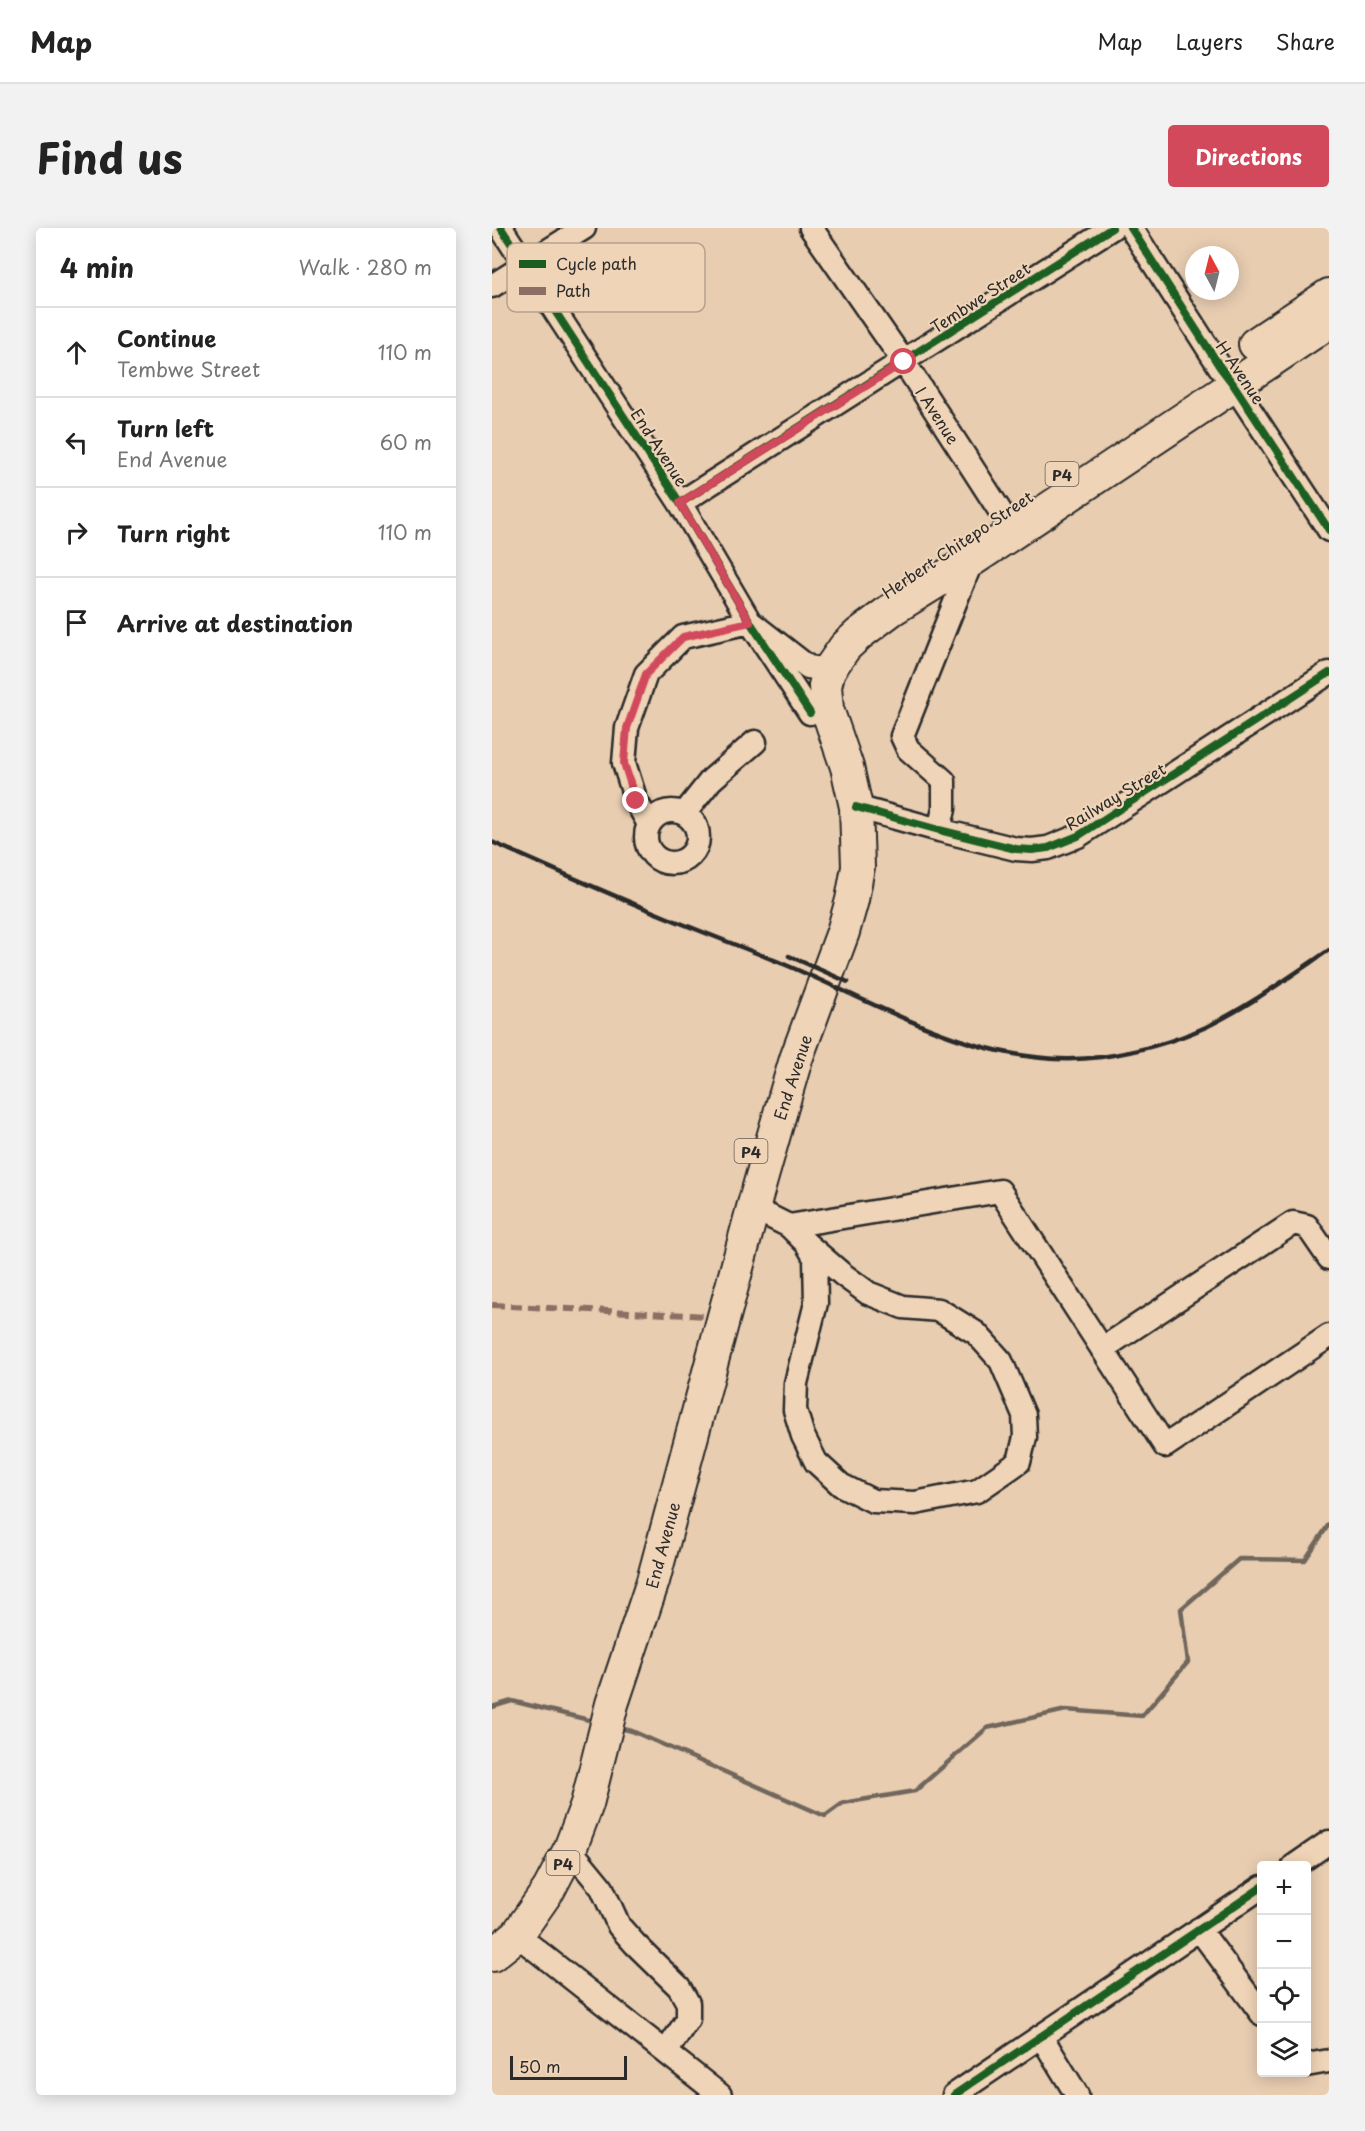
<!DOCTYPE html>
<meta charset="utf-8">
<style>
:root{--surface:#fff;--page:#f2f2f2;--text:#222;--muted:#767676;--line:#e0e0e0;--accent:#d1495b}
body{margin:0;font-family:"Playpen Sans",sans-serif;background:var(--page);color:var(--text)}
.controls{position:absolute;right:18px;bottom:18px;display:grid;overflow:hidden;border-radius:6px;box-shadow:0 3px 15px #0003}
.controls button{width:54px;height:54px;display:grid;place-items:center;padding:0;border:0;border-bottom:2px solid var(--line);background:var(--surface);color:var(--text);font:30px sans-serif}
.compass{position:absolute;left:693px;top:18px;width:54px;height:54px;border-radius:50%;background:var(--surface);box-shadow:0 3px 15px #0003;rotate:353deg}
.scale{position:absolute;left:18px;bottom:15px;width:117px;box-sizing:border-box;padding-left:6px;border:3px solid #2b2b2b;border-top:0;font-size:16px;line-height:21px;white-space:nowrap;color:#2b2b2b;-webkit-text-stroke:4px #f0d4b7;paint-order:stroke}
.stop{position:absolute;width:18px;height:18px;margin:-14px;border:4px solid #d1495b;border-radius:50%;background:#fff}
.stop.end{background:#d1495b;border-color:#fff;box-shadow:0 2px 6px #0008}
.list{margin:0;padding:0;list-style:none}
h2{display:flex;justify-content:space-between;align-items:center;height:78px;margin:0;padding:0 24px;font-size:26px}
h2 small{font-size:20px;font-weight:400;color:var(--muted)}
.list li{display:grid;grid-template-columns:39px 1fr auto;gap:18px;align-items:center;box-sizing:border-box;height:90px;padding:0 24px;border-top:2px solid var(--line)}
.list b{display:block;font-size:22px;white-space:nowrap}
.list p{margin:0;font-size:20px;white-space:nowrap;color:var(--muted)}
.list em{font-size:20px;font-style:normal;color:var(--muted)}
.icon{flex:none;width:33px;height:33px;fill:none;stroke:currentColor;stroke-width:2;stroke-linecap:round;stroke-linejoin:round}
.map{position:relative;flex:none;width:837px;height:1867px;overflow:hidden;border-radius:6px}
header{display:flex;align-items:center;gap:36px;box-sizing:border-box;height:84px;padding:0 30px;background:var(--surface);border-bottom:2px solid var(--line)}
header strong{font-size:28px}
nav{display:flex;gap:33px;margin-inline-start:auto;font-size:21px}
.intro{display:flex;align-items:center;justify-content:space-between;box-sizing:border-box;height:144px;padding:0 36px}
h1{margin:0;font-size:42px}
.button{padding:15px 27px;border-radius:6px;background:var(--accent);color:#fff;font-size:21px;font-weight:700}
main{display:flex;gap:36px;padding:0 36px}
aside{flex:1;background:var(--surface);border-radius:6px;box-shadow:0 3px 15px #0003}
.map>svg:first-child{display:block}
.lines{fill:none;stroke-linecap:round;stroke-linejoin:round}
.stream{stroke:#6f665c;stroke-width:4.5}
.minor-casing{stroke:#2b2b2b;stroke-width:27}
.highway-casing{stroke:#2b2b2b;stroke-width:36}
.minor{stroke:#f0d4b7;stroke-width:22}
.highway{stroke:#f0d4b7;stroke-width:32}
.rail{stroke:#2b2b2b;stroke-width:4.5}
.quiet{stroke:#8d6e63;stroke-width:6;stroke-dasharray:12 6;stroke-linecap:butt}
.cycleway-casing{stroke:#f0d4b7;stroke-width:11}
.cycleway{stroke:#1b5e20;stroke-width:8}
.route{stroke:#d1495b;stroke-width:8}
.labels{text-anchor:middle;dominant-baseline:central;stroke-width:4.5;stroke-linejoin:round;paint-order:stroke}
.shield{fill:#f0d4b7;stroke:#665e55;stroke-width:1.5}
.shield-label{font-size:15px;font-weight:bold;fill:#2b2b2b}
.street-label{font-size:16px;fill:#2b2b2b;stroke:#f0d4b7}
.key{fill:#f0d4b7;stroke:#b5a18d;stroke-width:1.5}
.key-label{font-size:16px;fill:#2b2b2b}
</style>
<header>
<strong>Map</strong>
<nav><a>Map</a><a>Layers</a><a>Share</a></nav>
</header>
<div class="intro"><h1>Find us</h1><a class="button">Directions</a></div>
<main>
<aside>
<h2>4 min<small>Walk · 280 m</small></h2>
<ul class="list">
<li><svg class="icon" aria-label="ahead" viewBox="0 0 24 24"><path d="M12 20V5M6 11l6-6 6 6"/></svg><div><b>Continue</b><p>Tembwe Street</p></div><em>110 m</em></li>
<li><svg class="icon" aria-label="left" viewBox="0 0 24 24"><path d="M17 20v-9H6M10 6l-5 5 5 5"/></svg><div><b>Turn left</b><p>End Avenue</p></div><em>60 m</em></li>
<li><svg class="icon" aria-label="right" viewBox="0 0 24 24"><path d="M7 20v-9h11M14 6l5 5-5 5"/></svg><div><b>Turn right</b></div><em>110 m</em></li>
<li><svg class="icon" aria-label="arrive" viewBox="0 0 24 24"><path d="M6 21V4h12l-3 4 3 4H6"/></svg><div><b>Arrive at destination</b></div></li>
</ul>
</aside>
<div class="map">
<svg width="837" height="1867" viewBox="0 0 837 1867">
<rect width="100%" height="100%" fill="#e8cdb1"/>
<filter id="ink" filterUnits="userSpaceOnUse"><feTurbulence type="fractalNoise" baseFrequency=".0167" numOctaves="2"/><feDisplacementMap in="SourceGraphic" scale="12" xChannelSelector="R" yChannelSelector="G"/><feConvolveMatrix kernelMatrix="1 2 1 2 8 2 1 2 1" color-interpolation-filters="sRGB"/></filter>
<g filter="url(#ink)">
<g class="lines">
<path class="stream" d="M0 1479 20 1473 105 1494
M124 1499 140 1503 333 1588 351 1575 423 1563 495 1500 574 1482 650 1488 696 1434 689 1381 747 1331 813 1332 837 1296"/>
<g class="minor-casing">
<path id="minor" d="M9 0 188 275 258 394 318 485
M319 0 412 134 510 286
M639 0 728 139 741 156 837 302
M0 58 92 0
M188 275 620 0
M364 579 447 602 524 621 540 622 556 620 586 608 837 445
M154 609a26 26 0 1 1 52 0a26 26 0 1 1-52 0Z
M192 586 219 552 263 514
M157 596 144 573 132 535 135 500 154 446 191 409 258 394 316 439 337 442
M447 602 452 581V553L416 521 410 508 480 332
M261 980 297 998 315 1016 323 1030 324 1075 304 1155 303 1182 311 1208 324 1234 349 1257 381 1273 423 1275 485 1263 527 1234 533 1209 532 1187 509 1133 484 1105 447 1082 411 1079 376 1065 350 1046 315 1016
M297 998 508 963 673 1218 837 1108
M610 1121 801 995 815 998 837 1030
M78 1621 110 1660 127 1698 143 1716 187 1759 196 1775V1791L174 1824
M802 1638 837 1614
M707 1701 770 1786
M25 1707 228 1867
M549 1808 585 1867
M814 1837 837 1833
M462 1867 770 1659"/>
</g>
<g class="highway-casing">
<path id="highway" d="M763 116 837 67
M0 1727 25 1707 57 1661 78 1621 95 1576 120 1476 161 1353 261 980 289 882 304 831 351 704 360 672 366 639 364 579 355 539 335 481 333 458 337 442 353 419 367 406 399 382 480 332 837 94"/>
</g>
<use href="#minor" class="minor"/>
<use href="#highway" class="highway"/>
<path class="rail" d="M0 614C58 640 117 666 176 690 215 706 255 721 294 737 394 779 496 844 609 829 644 824 681 814 714 799 757 778 797 749 837 722
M297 728 356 754"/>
<path class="quiet" d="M0 1077 215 1088"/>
<g class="cycleway-casing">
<path id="cycleway" d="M9 0 188 275 258 394 318 485
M639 0 728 139 741 156 837 302
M188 275 620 0
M364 579 447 602 524 621 540 622 556 620 586 608 837 445
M462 1867 770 1659"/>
</g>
<use href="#cycleway" class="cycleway"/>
</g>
</g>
<g class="lines" filter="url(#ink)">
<path class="route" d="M144 573 132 535 135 500 154 446 191 409 258 394 188 275 412 134"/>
</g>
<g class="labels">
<g class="shield">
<rect x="553.5" y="234" width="33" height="24" rx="4.5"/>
<rect x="242.5" y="911" width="33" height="24" rx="4.5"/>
<rect x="54.5" y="1623" width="33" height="24" rx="4.5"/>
</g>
<g class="shield-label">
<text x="570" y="246">P4</text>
<text x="259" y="923">P4</text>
<text x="71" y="1635">P4</text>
</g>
<g class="street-label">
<text transform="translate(488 69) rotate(-33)">Tembwe Street</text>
<text transform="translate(749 144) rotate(56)">H Avenue</text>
<text transform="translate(446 187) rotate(57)">I Avenue</text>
<text transform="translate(168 219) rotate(57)">End Avenue</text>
<text transform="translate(465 316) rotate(-34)">Herbert Chitepo Street</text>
<text transform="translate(623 568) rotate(-31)">Railway Street</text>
<text transform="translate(300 849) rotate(-72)">End Avenue</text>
<text transform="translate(170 1317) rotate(-75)">End Avenue</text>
</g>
</g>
<rect x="15" y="15" width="198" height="69" rx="9" class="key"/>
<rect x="27" y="32" width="27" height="8" fill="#1b5e20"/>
<rect x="27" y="59" width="27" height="8" fill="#8d6e63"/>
<g class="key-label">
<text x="64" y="42">Cycle path</text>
<text x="64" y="69">Path</text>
</g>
</svg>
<div class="controls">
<button>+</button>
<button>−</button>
<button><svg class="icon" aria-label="locate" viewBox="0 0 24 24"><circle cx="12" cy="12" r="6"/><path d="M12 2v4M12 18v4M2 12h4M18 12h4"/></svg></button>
<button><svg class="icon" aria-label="layers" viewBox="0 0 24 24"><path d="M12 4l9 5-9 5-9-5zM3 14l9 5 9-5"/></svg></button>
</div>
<svg class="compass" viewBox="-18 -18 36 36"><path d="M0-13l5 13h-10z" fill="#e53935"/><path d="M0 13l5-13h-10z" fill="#767676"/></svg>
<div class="scale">50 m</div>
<div class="stop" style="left:412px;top:134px"></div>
<div class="stop end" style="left:144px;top:573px"></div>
</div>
</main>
